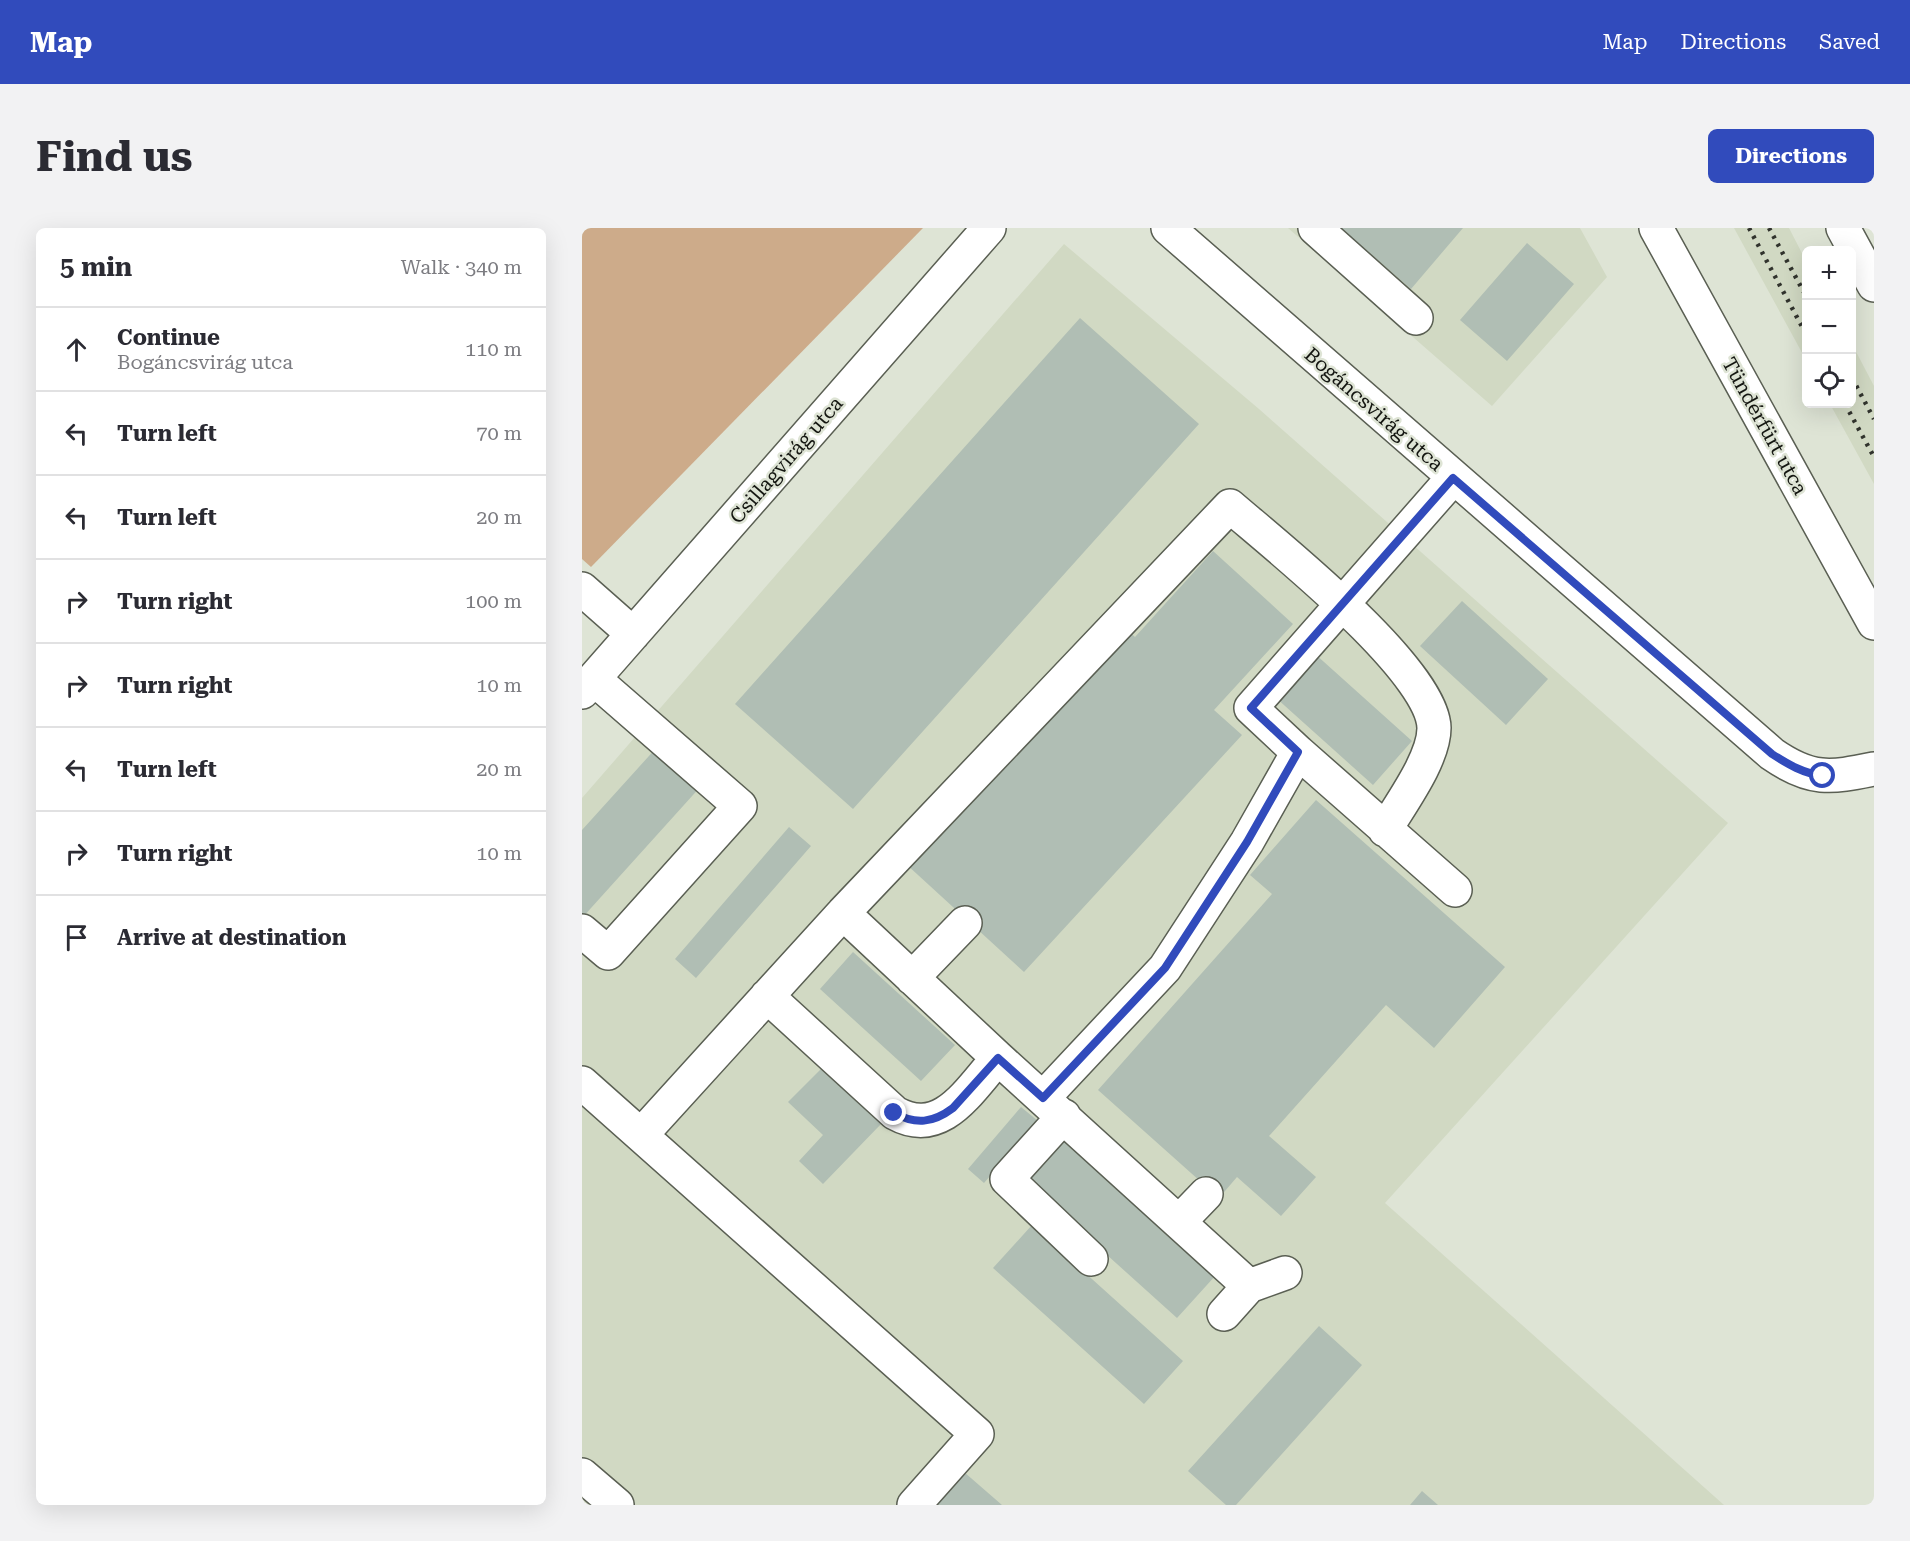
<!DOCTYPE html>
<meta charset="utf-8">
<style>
:root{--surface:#fff;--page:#f2f2f3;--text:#2b2b33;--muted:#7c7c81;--line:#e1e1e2;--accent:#314bbc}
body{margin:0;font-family:"Roboto Serif",serif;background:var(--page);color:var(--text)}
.controls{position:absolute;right:18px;top:18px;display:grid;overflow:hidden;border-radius:9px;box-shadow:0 6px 24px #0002}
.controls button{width:54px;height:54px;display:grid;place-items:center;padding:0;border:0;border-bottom:2px solid var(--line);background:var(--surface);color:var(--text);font:30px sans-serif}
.stop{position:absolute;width:18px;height:18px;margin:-14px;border:4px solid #314bbc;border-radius:50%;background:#fff}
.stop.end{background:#314bbc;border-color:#fff;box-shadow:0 2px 6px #0008}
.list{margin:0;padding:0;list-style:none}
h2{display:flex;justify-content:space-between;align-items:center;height:78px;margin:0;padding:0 24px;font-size:26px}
h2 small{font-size:20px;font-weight:400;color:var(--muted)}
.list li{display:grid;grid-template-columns:39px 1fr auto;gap:18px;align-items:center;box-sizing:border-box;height:84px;padding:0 24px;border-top:2px solid var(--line)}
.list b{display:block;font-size:22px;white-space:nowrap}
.list p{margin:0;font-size:20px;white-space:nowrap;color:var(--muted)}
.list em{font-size:20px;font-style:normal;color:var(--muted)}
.icon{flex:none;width:33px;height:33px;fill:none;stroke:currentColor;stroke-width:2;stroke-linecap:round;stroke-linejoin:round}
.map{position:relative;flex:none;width:1292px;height:1277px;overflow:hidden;border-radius:9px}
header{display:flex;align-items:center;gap:36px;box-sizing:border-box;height:84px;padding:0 30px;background:var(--accent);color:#fff}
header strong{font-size:28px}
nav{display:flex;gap:33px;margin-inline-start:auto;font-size:21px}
.intro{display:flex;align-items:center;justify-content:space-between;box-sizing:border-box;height:144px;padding:0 36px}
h1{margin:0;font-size:42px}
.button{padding:15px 27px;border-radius:9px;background:var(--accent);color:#fff;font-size:21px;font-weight:700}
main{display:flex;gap:36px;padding:0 36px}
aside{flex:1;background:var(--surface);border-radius:9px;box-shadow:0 6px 24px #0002}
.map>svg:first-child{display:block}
.built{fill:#d1d9c3}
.green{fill:#cdab8a}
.building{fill:#b0beb4}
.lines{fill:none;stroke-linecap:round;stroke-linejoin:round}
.minor-casing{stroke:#5a5f53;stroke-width:36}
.minor{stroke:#fff;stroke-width:33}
.rail{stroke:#31332d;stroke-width:4.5;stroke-dasharray:3 6;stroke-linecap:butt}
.route{stroke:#314bbc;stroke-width:8}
.labels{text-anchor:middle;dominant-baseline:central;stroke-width:5;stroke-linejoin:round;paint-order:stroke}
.street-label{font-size:20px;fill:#141611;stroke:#dee4d5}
</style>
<header>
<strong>Map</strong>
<nav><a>Map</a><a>Directions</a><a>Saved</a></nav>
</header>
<div class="intro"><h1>Find us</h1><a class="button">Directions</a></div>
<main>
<aside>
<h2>5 min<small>Walk · 340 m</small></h2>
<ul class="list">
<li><svg class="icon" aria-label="ahead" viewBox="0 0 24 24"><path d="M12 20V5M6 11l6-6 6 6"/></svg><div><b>Continue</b><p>Bogáncsvirág utca</p></div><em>110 m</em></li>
<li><svg class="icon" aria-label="left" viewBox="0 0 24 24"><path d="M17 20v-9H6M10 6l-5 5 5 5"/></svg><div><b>Turn left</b></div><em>70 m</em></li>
<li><svg class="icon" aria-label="left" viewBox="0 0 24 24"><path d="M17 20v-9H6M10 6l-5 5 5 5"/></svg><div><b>Turn left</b></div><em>20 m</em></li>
<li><svg class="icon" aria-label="right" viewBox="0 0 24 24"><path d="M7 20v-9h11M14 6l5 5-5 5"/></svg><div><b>Turn right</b></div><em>100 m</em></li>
<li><svg class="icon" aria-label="right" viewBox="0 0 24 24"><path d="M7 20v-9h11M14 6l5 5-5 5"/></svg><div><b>Turn right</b></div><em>10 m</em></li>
<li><svg class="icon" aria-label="left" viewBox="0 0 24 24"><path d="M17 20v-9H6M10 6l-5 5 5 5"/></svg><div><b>Turn left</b></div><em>20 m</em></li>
<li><svg class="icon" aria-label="right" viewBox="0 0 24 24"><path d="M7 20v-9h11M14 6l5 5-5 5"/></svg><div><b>Turn right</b></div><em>10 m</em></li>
<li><svg class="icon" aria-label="arrive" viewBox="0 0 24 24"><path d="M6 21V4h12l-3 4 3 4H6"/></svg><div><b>Arrive at destination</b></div></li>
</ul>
</aside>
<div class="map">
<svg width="1292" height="1277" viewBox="0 0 1292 1277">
<rect width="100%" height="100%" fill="#dee4d5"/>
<path class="built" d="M706 0H998L1025 49 910 178Z
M1152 0H1207L1224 33V132Z
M482 16 677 181 1146 595 803 975 1142 1277H0V570Z
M1270 116 1292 158V256L1248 176H1270Z"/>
<path class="green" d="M0 0H341L9 339 0 331Z"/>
<path class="building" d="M759 0H881L829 61Z
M945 15 992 56 925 133 878 92Z
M498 90 617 196 271 581 153 476Z
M631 323 711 396 632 482 660 507 442 744 324 636 542 399 553 409Z
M880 373 966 451 924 497 838 418Z
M732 425 830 513 791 557 693 469Z
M76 518 120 557 0 690V602Z
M734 572 923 739 852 820 804 777 687 908 734 949 699 988 655 949 637 970 516 862 690 666 668 647Z
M207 599 229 618 114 750 93 731Z
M271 724 373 817 339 853 238 761Z
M242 838 300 895 241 956 217 933 241 907 206 874Z
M439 879 456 893 402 955 386 941Z
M484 911 634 1047 595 1090 444 954Z
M450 997 601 1133 562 1176 411 1040Z
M737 1098 780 1137 654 1277H644L606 1243Z
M382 1244 420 1277H352Z
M840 1263 856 1277H828Z"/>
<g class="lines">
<g class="minor-casing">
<path id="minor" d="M586 0 1190 526C1229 553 1248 550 1292 541
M733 0 834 90
M1074 0 1292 395
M1261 0 1292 57
M0 361 51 406
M0 464 407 0
M716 524 873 662
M261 685 416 830 667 1058 703 1045
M0 703 26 725 158 578 12 451
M330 750 383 695
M185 768 313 885C360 911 387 862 416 830
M0 855 395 1206 332 1277
M461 870 583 740 665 614 716 524 669 480 871 250
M482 888 425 951 509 1031
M60 906 261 685 648 278C693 317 851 442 852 500 852 531 819 575 803 602
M597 994 624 966
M642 1086 667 1058
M0 1247 35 1277"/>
</g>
<use href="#minor" class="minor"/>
<path class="rail" d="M1167 0 1224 106
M1187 0 1224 68
M1270 150 1292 191
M1263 176 1292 229"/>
</g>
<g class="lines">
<path class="route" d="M312 885C334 897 351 895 371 880L416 830 461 870 583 740 665 614 716 524 669 480 871 250 1190 526C1207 537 1221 545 1241 548"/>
</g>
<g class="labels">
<g class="street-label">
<text transform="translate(792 181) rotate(41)">Bogáncsvirág utca</text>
<text transform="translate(1183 198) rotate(61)">Tündérfürt utca</text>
<text transform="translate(204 232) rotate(-49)">Csillagvirág utca</text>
</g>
</g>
</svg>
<div class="controls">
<button>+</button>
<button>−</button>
<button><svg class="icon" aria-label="locate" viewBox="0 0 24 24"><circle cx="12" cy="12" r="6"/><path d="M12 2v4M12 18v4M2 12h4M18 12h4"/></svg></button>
</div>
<div class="stop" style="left:1241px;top:548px"></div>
<div class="stop end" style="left:312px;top:885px"></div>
</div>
</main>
